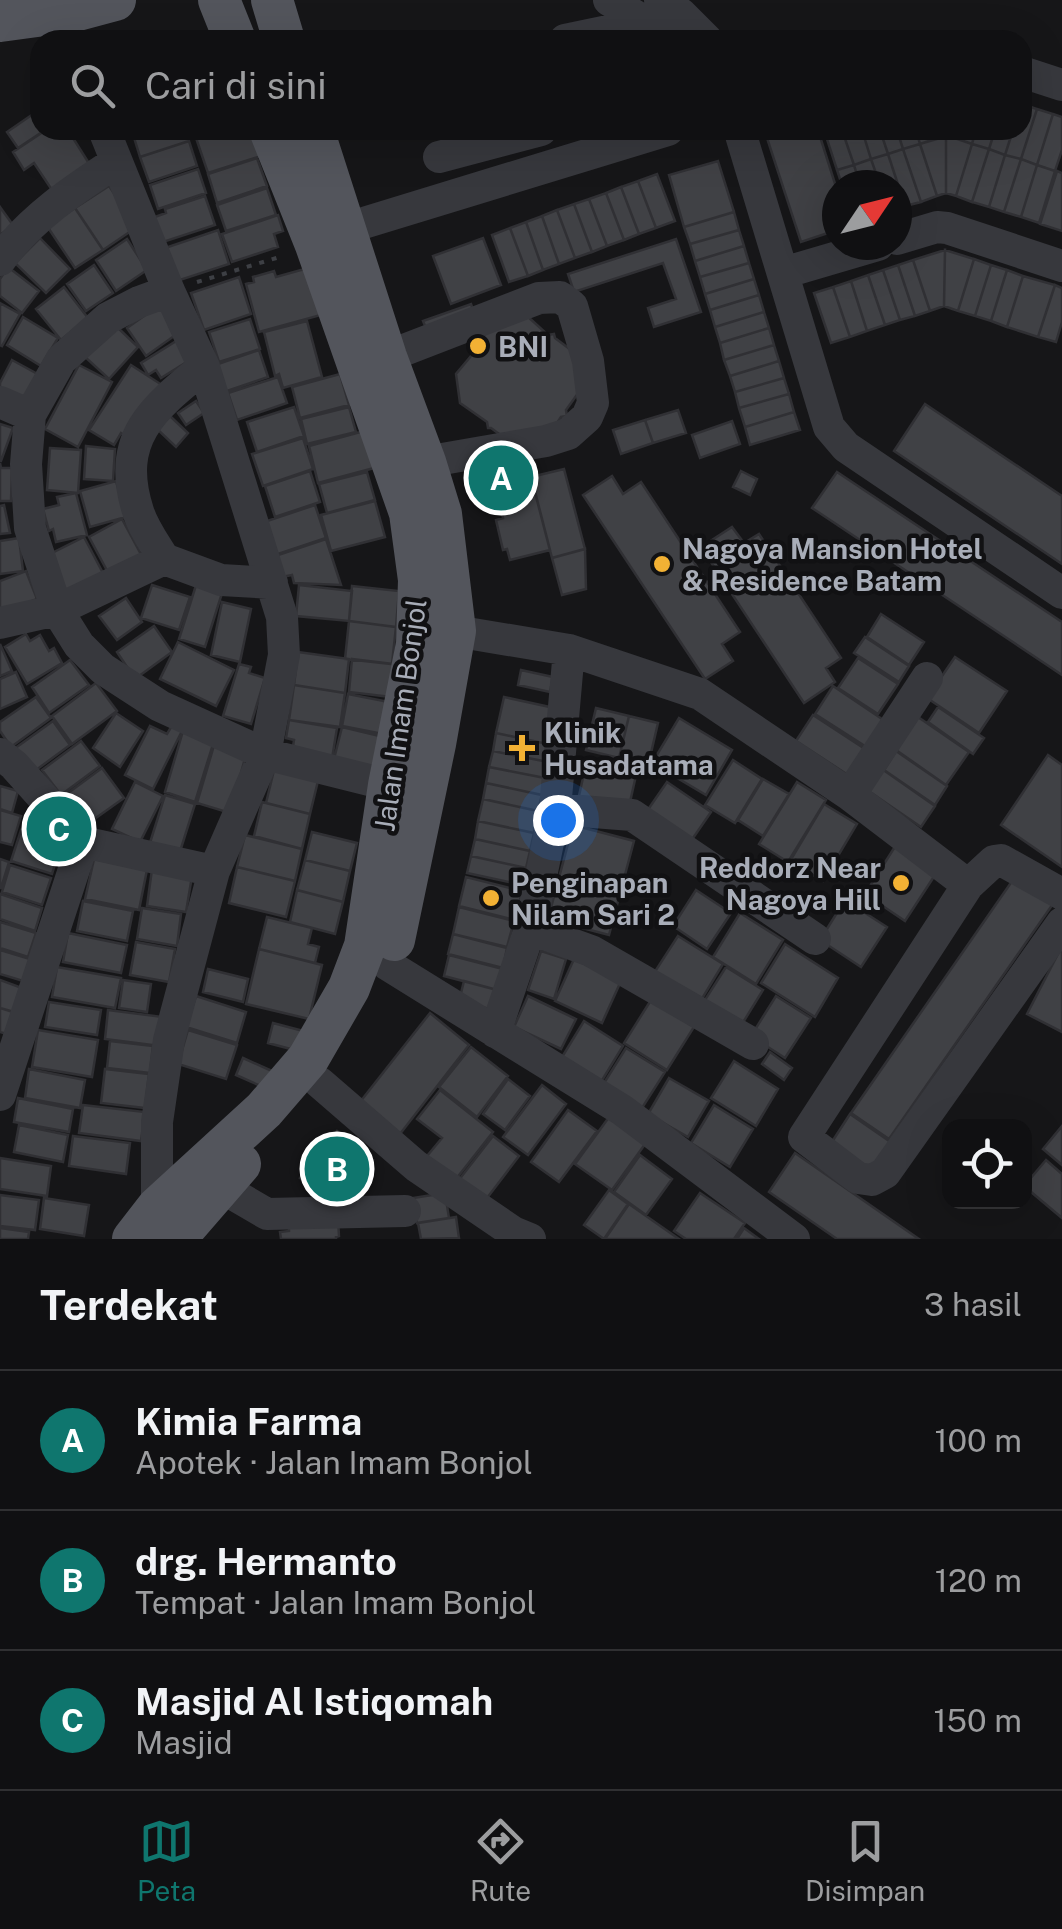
<!DOCTYPE html>
<html lang="id">
<meta charset="utf-8">
<style>
:root{--surface:#101012;--page:#1e1e20;--text:#f1f3f6;--muted:#9c9d9f;--line:#303032;--accent:#0f766e}
body{margin:0;font-family:"Public Sans",sans-serif;background:var(--page);color:var(--text)}
.controls{position:absolute;right:30px;bottom:30px;display:grid;overflow:hidden;border-radius:20px;box-shadow:0 10px 40px #0002}
.controls button{width:90px;height:90px;display:grid;place-items:center;padding:0;border:0;border-bottom:2px solid var(--line);background:var(--surface);color:var(--text);font:50px sans-serif}
.compass{position:absolute;left:822px;top:170px;width:90px;height:90px;border-radius:50%;background:var(--surface);box-shadow:0 10px 40px #0002;rotate:55deg}
.you{position:absolute;left:558px;top:820px;width:35px;height:35px;margin:-25px;border:8px solid #fff;border-radius:50%;background:#1a73e8;box-shadow:0 0 0 15px #1a73e833}
.badge{display:grid;place-items:center;width:65px;height:65px;border-radius:50%;background:var(--accent);color:#fff;font-size:32px;font-weight:700}
.pin{position:absolute;translate:-50% -50%;border:5px solid #fff;box-shadow:0 2px 10px #0006}
.list{margin:0;padding:0;list-style:none}
h2{display:flex;justify-content:space-between;align-items:center;height:130px;margin:0;padding:0 40px;font-size:42px}
h2 small{font-size:32px;font-weight:400;color:var(--muted)}
.list li{display:grid;grid-template-columns:65px 1fr auto;gap:30px;align-items:center;box-sizing:border-box;height:140px;padding:0 40px;border-top:2px solid var(--line)}
.list b{display:block;font-size:38px;white-space:nowrap}
.list p{margin:0;font-size:32px;white-space:nowrap;color:var(--muted)}
.list em{font-size:32px;font-style:normal;color:var(--muted)}
.icon{flex:none;width:55px;height:55px;fill:none;stroke:currentColor;stroke-width:2;stroke-linecap:round;stroke-linejoin:round}
.map{position:relative;flex:none;width:1062px;height:1239px;overflow:hidden}
.search{position:absolute;background:var(--surface);box-shadow:0 10px 40px #0002;left:30px;right:30px;top:30px;height:110px;display:flex;align-items:center;gap:25px;box-sizing:border-box;padding:0 35px;border-radius:30px;color:var(--muted);font-size:38px}
.sheet{height:550px;background:var(--surface)}
nav{display:flex;justify-content:space-around;align-items:center;box-sizing:border-box;height:140px;border-top:2px solid var(--line);background:var(--surface);font-size:28px;color:var(--muted)}
nav a{display:grid;justify-items:center;gap:5px}
nav .on{color:var(--accent)}
.map>svg:first-child{display:block}
.building{fill:#404145;stroke:#303034;stroke-width:2.5}
.lines{fill:none;stroke-linecap:round;stroke-linejoin:round}
.path{stroke:#3d3f44;stroke-width:4;stroke-dasharray:5 8;stroke-linecap:butt}
.minor{stroke:#37383d;stroke-width:32}
.major{stroke:#53555c;stroke-width:42}
.poi-dot{fill:#f2b134;stroke:#111113;stroke-width:4}
.labels{text-anchor:middle;dominant-baseline:central;stroke-width:9;stroke-linejoin:round;paint-order:stroke}
.poi-label{font-size:28px;font-weight:bold;fill:#a8adb8;stroke:#111113;text-anchor:start}
.street-label{font-size:28px;fill:#a8adb8;stroke:#111113}
</style>
<div class="map">
<svg width="1062" height="1239" viewBox="0 0 1062 1239">
<rect width="100%" height="100%" fill="#161618"/>
<path class="building" d="M1022 104 1037 109 1021 159 1005 155 1013 130H1022Z
M1037 109 1053 114 1037 165 1021 159Z
M36 112 40 119V130H45L18 148 7 132Z
M1053 114 1062 117V150L1055 171 1037 165Z
M46 130H68L90 165 52 190 34 163 24 170 13 152Z
M135 130H185L189 141 140 157 132 131Z
M221 130H252L261 156 208 173 196 138Z
M791 130H818L837 190V230L801 242 767 138Z
M824 130H842L854 165 837 170Z
M842 130H862L871 159 854 165Z
M862 130H880L888 154 871 159Z
M880 130H897L903 149 888 154Z
M897 130H916L920 144 903 149Z
M916 130H934L937 139 920 144Z
M958 130H976L972 144 955 138Z
M976 130H995L989 149 972 144Z
M995 130H1013L1005 155 989 149Z
M946 135V193L937 196 920 144Z
M946 135 972 144 956 196 946 193Z
M189 141 197 166 149 182 140 157Z
M920 144 937 196 921 202 903 149Z
M972 144 989 149 972 202 956 196Z
M903 149 921 202 905 206 888 154Z
M989 149 1005 155 989 207 972 202Z
M888 154 905 206 897 209V185H880L871 159Z
M1005 155 1021 159 1004 212 989 207Z
M257 158 267 186 217 203 208 174Z
M871 159 880 185H860L854 165Z
M1021 159 1037 165 1021 217 1004 212Z
M718 161 734 212 684 227 669 175Z
M854 165 860 185H842L837 170Z
M1037 165 1055 171 1039 223 1021 217Z
M198 169 206 193 158 209 150 185Z
M1057 171 1062 173V231L1040 224Z
M657 174 675 221 656 228 638 181Z
M638 181 656 228 639 234 621 187Z
M109 186 137 227 103 250 75 208Z
M621 187 639 234 624 240 606 193Z
M267 188 276 215 226 231 217 205Z
M606 193 624 240 607 246 589 199Z
M205 196 215 225 160 243 152 218 166 213 165 209Z
M589 199 607 246 592 252 574 204Z
M574 204 592 252 575 258 557 210Z
M0 207 13 225 0 235Z
M75 208 103 250 75 268 47 226Z
M557 210 575 258 559 264 542 216Z
M734 212 739 230 690 244 684 227Z
M278 215 283 231 274 234 278 247 232 262 222 234Z
M542 216 559 264 543 270 526 222Z
M526 222 543 270 528 276 510 228Z
M510 228 528 276 509 282 492 235Z
M218 230 229 264 177 281 165 248Z
M739 230 744 246 695 261 690 244Z
M40 238 70 269 46 293 15 263Z
M483 238 501 285 451 304 433 256Z
M127 239 147 270 116 291 96 260Z
M676 239 701 312 654 327 648 308 676 299 663 263 574 292 568 274Z
M744 246 749 263 700 277 695 261Z
M945 250 944 306 930 311 913 260Z
M945 250 974 259 958 311 944 306Z
M974 259 991 265 975 316 958 311Z
M913 260 930 311 915 316 898 265Z
M749 263 754 279 705 294 700 277Z
M94 265 113 293 86 311 67 284Z
M898 265 915 316 900 320 883 270Z
M991 265 1007 270 991 321 975 316Z
M8 267 39 291 22 313 0 296V279Z
M308 268 321 315 259 332 246 284 254 282 253 277 274 271 276 277Z
M883 270 900 320 885 325 868 275Z
M1007 270 1023 276 1007 327 991 321Z
M868 275 885 325 867 331 851 281Z
M1023 276 1055 285 1038 337 1007 327Z
M239 277 251 314 204 330 191 293Z
M754 279 759 295 710 310 705 294Z
M851 281 867 331 850 337 833 287Z
M1055 285 1062 288V322L1056 342 1038 337Z
M64 287 88 318 61 340 36 309Z
M833 287 850 337 831 343 814 293Z
M759 295 764 312 715 327 710 310Z
M165 301 184 329 146 356 127 328Z
M0 303 20 314 2 346 0 345Z
M471 304 475 316 428 333 423 321Z
M764 312 769 328 720 343 715 327Z
M526 315 548 335 554 334 555 338 579 356 584 385 566 410 567 416 561 417 546 440 514 445 491 428H488L487 422 460 403 456 374 476 350 475 346 478 345 494 320Z
M23 317 58 338 41 366 7 345Z
M250 319 260 349 219 362 209 332Z
M307 321 322 377 283 388 279 374 275 376 264 332Z
M115 325 138 347 109 379 85 357Z
M769 328 774 345 724 360 720 343Z
M181 338 193 358 161 378 156 370 148 375 141 363Z
M774 345 779 361 730 376 724 360Z
M259 350 268 377 224 392 215 365Z
M12 360 43 377 26 409 0 396V383Z
M779 361 784 378 735 392 730 376Z
M79 365 112 382 78 447 45 429Z
M131 365 162 385 128 438 121 433 114 445 89 430Z
M340 374 349 405 300 418 292 387Z
M278 377 287 403 237 420 228 393Z
M784 378 789 394 739 408 735 392Z
M789 394 794 412 745 427 739 408Z
M196 401 204 413 186 425 178 413Z
M925 404 1062 496V564L894 451Z
M294 407 304 436 257 452 247 422Z
M349 407 356 432 307 444 301 419Z
M678 410 686 433 653 443 645 420Z
M794 412 800 430 750 445 745 427Z
M170 416 188 433 176 447 157 429Z
M645 420 653 443 621 454 613 430Z
M732 421 740 444 700 458 692 435Z
M0 424 13 428 1 461H0Z
M364 431 374 468 318 483 309 446Z
M303 438 313 469 263 486 252 454Z
M86 446 115 449 113 481 84 479Z
M50 448 81 450 78 493 47 490Z
M0 463 1 468H12L11 501H0Z
M564 469 585 549 552 558 531 477Z
M310 471 320 502 275 517 265 486Z
M741 471 757 479 750 495 733 487Z
M367 472 375 500 327 513 319 484Z
M530 472 550 550 510 560 507 549 503 550 496 520 503 518 499 500 503 499 498 481Z
M837 472 1062 622V675L812 508Z
M612 476 623 494 641 482 740 632 722 644 733 661 705 679 583 495Z
M116 481 126 517 90 527 80 491Z
M76 493 87 535 56 542 53 529 49 531 43 509 59 505 57 497Z
M375 501 385 537 331 551 321 515Z
M4 505 10 533 0 534V506Z
M315 505 326 538 275 555 264 522Z
M122 519 144 560 111 578 89 537Z
M732 527 744 543 759 534 841 658 826 668 835 682 804 703 701 547Z
M84 537 104 575 67 593 48 555Z
M19 538 23 571 0 574V541Z
M326 539 341 585 294 583 292 575 282 577 275 556Z
M585 549 586 589 562 595 552 558Z
M26 571 37 599 0 614V581Z
M197 582 223 590 205 647 179 639Z
M152 585 190 597 179 630 141 618Z
M299 585 352 591 349 621 296 616Z
M352 586 399 591 396 627 349 621Z
M126 598 142 622 117 640 99 616Z
M222 602 251 609 240 662 211 655Z
M881 614 924 642 909 665 867 637Z
M349 621 396 627 392 664 345 659Z
M154 626 172 652 135 679 117 652Z
M26 634 30 641 40 635 49 651 54 648 62 663 27 684 5 647Z
M865 637 909 666 899 682 854 653Z
M178 642 234 670 216 706 160 679Z
M0 644 12 671 0 676Z
M298 652 349 659 345 693 294 685Z
M955 657 1007 691 979 733 927 698Z
M858 658 898 684 878 714 838 688Z
M352 659 394 664 391 697 349 692Z
M70 660 89 685 49 713 32 687Z
M239 664 251 667 249 673 265 678 251 724 223 716Z
M521 670 553 677 550 692 518 685Z
M16 672 27 697 0 709V679Z
M96 683 117 711 72 744 52 716Z
M294 685 345 693 340 727 289 720Z
M833 686 885 721 868 748 815 714Z
M348 694 389 702 383 734 342 726Z
M36 697 51 718 11 747 0 731V722Z
M504 697 559 709 552 745 496 733Z
M938 707 984 738 973 754 928 722Z
M596 708 629 716 619 758 586 750Z
M116 713 143 731 120 767 93 748Z
M813 715 865 749 848 775 796 741Z
M629 716 658 723 648 766 619 758Z
M918 717 969 752 946 785 896 750Z
M679 718 732 750 706 795 652 763Z
M289 720 337 728 332 759 292 753 294 740 286 738Z
M53 721 70 745 32 773 14 749Z
M173 724 183 729 153 789 125 775 150 726 167 734Z
M342 727 388 738 380 771 334 759Z
M183 731 214 741 195 802 165 792Z
M496 733 552 745 548 762 493 751Z
M81 741 100 766 61 795 42 770Z
M215 742 247 751 230 813 197 803Z
M493 751 548 762 545 778 489 767Z
M896 751 947 786 935 805 884 770Z
M1048 755 1062 765V867L1001 825Z
M587 760 637 771 628 811 578 800Z
M733 760 762 779 735 823 705 805Z
M489 767 545 778 542 795 486 783Z
M102 768 124 798 86 825 64 796Z
M882 769 935 806 921 827 867 790Z
M274 770 318 781 310 814 266 803Z
M763 779 789 794 763 836 738 820Z
M135 782 163 796 140 842 112 829Z
M667 782 711 812 691 841 647 811Z
M797 782 826 800 788 862 759 844Z
M486 783 542 795 538 811 483 799Z
M0 786 18 791 12 813 0 809Z
M165 795 195 804 178 858 148 849Z
M483 799 538 811 534 833 478 821Z
M262 802 310 814 302 849 254 836Z
M824 804 857 824 823 881 790 861Z
M0 810 21 816 12 845 0 842Z
M30 816 55 824 50 840 62 843 52 874 11 861 21 830 25 832Z
M478 821 534 833 530 851 475 839Z
M573 825 634 841 609 935 548 919Z
M312 832 357 843 350 871 305 860Z
M245 835 302 849 295 881 237 867Z
M475 839 530 851 526 868 471 856Z
M896 845 937 872 905 921 865 894Z
M471 856 526 868 523 885 467 873Z
M0 859 9 862 1 888H0Z
M94 859 147 870 139 910 85 899Z
M305 860 350 871 343 902 297 890Z
M10 865 51 878 42 905 2 892Z
M237 867 295 881 286 917 229 903Z
M152 869 192 876 186 912 147 906Z
M1017 874 1055 901 889 1139 851 1113Z
M466 877 522 891 515 920 459 906Z
M297 890 343 902 335 934 290 922Z
M696 890 731 913 707 949 673 926Z
M0 894 42 908 35 931 0 919Z
M845 900 887 927 861 967 820 940Z
M83 901 133 911 127 941 77 931Z
M459 907 514 921 507 947 453 934Z
M142 908 181 914 177 946 137 939Z
M740 913 783 940 756 984 713 957Z
M267 917 312 928 308 944 319 947 315 963 259 949Z
M0 922 36 933 28 957 0 948Z
M68 933 127 945 121 973 63 962Z
M453 934 507 948 503 968 448 954Z
M678 936 723 964 700 1002 654 973Z
M136 942 175 949 169 982 130 975Z
M785 944 838 978 815 1017 761 983Z
M1062 946V1032L1027 1014Z
M259 949 322 965 309 1019 246 1004Z
M0 950 30 959 23 981 0 974Z
M541 951 566 959 554 999 528 990Z
M449 955 503 969 497 990 444 976Z
M574 959 621 981 602 1023 555 1001Z
M57 967 121 978 115 1008 52 997Z
M726 967 763 990 739 1029 701 1006Z
M208 969 248 979 243 1002 203 992Z
M0 980 22 988 14 1012 0 1008Z
M123 980 151 984 147 1012 119 1008Z
M464 981 497 990 493 1010 459 1001Z
M196 996 246 1012 237 1043 186 1027Z
M528 996 576 1019 561 1049 514 1027Z
M776 996 811 1018 785 1058 751 1036Z
M651 1000 694 1027 667 1070 624 1043Z
M49 1002 101 1010 97 1035 45 1027Z
M0 1008 13 1012 6 1034 0 1032Z
M108 1010 163 1017 160 1046 105 1039Z
M430 1013 469 1045 400 1134 360 1102Z
M584 1021 623 1046 601 1082 562 1057Z
M273 1023 307 1032 302 1052 268 1043Z
M38 1030 98 1040 92 1077 32 1067Z
M188 1030 237 1045 226 1079 178 1064Z
M110 1041 153 1046 150 1073 107 1068Z
M471 1047 508 1076 477 1117 439 1087Z
M626 1048 665 1072 642 1108 604 1083Z
M770 1052 792 1068 784 1080 762 1064Z
M243 1058 272 1071 265 1088 236 1075Z
M734 1061 778 1089 756 1126 711 1098Z
M29 1069 85 1080 80 1108 25 1098Z
M105 1069 149 1074 145 1108 101 1103Z
M669 1078 709 1101 688 1137 648 1114Z
M508 1079 530 1096 505 1130 483 1114Z
M542 1085 566 1104 528 1155 503 1137Z
M440 1090 493 1132 456 1179 427 1156 442 1138 417 1119Z
M18 1098 73 1109 69 1132 14 1122Z
M83 1105 145 1112 141 1141 79 1133Z
M714 1105 753 1129 730 1167 691 1143Z
M568 1110 597 1131 559 1182 531 1162Z
M612 1113 648 1140 612 1190 575 1164Z
M850 1114 892 1143 869 1176 828 1148Z
M19 1125 68 1135 63 1162 14 1152Z
M1062 1126V1165L1043 1149Z
M337 1131 373 1160 336 1207 300 1178Z
M73 1136 130 1143 126 1174 69 1166Z
M493 1136 519 1156 484 1202 458 1181Z
M795 1153 919 1239H837L769 1192Z
M640 1155 672 1179 646 1215 614 1192Z
M0 1158 51 1166 47 1196 0 1189Z
M1046 1160 1062 1174V1218L1024 1186Z
M609 1190 628 1204 604 1239 584 1225Z
M445 1193 449 1218 417 1223 413 1198Z
M700 1193 745 1223 734 1239H686L674 1231Z
M0 1195 39 1200 35 1230 0 1226Z
M44 1198 89 1205 84 1236 40 1229Z
M629 1204 679 1239H605Z
M456 1217 459 1238 421 1239 418 1223Z
M338 1219 339 1236 336 1237V1239H281L280 1232 289 1231V1223Z
M0 1228 29 1232 28 1239H0Z
M744 1228 759 1239H737Z"/>
<g class="lines">
<path class="path" d="M197 282 283 256"/>
<path class="minor" d="M609 0 652 26 670 40
M660 0 681 14 707 40
M565 40 613 30
M1022 72 1062 85
M104 130 169 291 204 367 282 617 284 655 265 754 214 871 169 1040 157 1122V1208
M740 132 829 427 846 447 1062 593
M439 157 541 130
M344 229 668 130
M897 239 937 227 947 228 1062 266
M0 260C31 218 73 190 116 162
M783 273 878 245
M169 291 139 302 108 318 61 360 30 415 26 464 30 528 57 610 79 645 103 669 160 706 265 754 389 785
M386 357 539 298 560 297 572 306 588 361 593 403 587 417 568 434 546 441 425 462
M204 367C152 409 115 439 138 511 143 528 155 544 164 559L221 580 272 583
M0 402 30 415
M0 623 57 610 164 559
M455 631 569 650 700 694 850 795 968 885
M0 754 14 765 83 842 214 871
M850 795 927 678
M555 809 632 815 815 939
M1062 894 1001 860 994 861 968 885 804 1137 858 1178 872 1180 885 1173 1062 923
M530 929 591 951 753 1044
M388 965 622 1110 794 1239
M495 1032 530 929 555 809 569 650
M320 1083 416 1166 513 1232 530 1239
M0 1095 83 842
M219 1186 267 1214 405 1211"/>
<path class="major" d="M219 0 235 40
M272 0 284 40
M0 21 74 11 115 0
M313 130 386 357 425 462 441 514 455 631 435 744 394 940
M133 1239 157 1208 264 1110 308 1059 349 988 365 946 389 785 417 644 419 580 410 513 316 245 270 130
M175 1239 240 1164"/>
</g>
<g class="poi-dot">
<circle cx="478" cy="346" r="10"/>
<circle cx="662" cy="564" r="10"/>
<path d="M517 733h10v10h10v10h-10v10h-10v-10h-10v-10h10z"/>
<circle cx="901" cy="883" r="10"/>
<circle cx="491" cy="898" r="10"/>
</g>
<g class="labels">
<g class="poi-label">
<text x="498" y="346">BNI</text>
<text x="682" y="548">Nagoya Mansion Hotel<tspan x="682" dy="32">&amp; Residence Batam</tspan></text>
<text x="544" y="732">Klinik<tspan x="544" dy="32">Husadatama</tspan></text>
<text x="881" y="867" text-anchor="end">Reddorz Near<tspan x="881" dy="32">Nagoya Hill</tspan></text>
<text x="511" y="882">Penginapan<tspan x="511" dy="32">Nilam Sari 2</tspan></text>
</g>
<g class="street-label">
<text transform="translate(400 715) rotate(-82)">Jalan Imam Bonjol</text>
</g>
</g>
</svg>
<div class="controls">
<button><svg class="icon" aria-label="locate" viewBox="0 0 24 24"><circle cx="12" cy="12" r="6"/><path d="M12 2v4M12 18v4M2 12h4M18 12h4"/></svg></button>
</div>
<svg class="compass" viewBox="-18 -18 36 36"><path d="M0-13l5 13h-10z" fill="#e53935"/><path d="M0 13l5-13h-10z" fill="#9c9d9f"/></svg>
<div class="you"></div>
<div class="pin badge" style="left:501px;top:478px">A</div>
<div class="pin badge" style="left:337px;top:1169px">B</div>
<div class="pin badge" style="left:59px;top:829px">C</div>
<div class="search"><svg class="icon" aria-label="search" viewBox="0 0 24 24"><circle cx="10" cy="10" r="6"/><path d="M15 15l6 6"/></svg>Cari di sini</div>
</div>
<section class="sheet">
<h2>Terdekat<small>3 hasil</small></h2>
<ul class="list">
<li><span class="badge">A</span><div><b>Kimia Farma</b><p>Apotek · Jalan Imam Bonjol</p></div><em>100 m</em></li>
<li><span class="badge">B</span><div><b>drg. Hermanto</b><p>Tempat · Jalan Imam Bonjol</p></div><em>120 m</em></li>
<li><span class="badge">C</span><div><b>Masjid Al Istiqomah</b><p>Masjid</p></div><em>150 m</em></li>
</ul>
</section>
<nav>
<a class="on"><svg class="icon" aria-label="map" viewBox="0 0 24 24"><path d="M3 6l6-2 6 2 6-2v14l-6 2-6-2-6 2zM9 4v14M15 6v14"/></svg>Peta</a>
<a><svg class="icon" aria-label="directions" viewBox="0 0 24 24"><path d="M12 3l9 9-9 9-9-9zM9 14v-3h6M13 9l2 2-2 2"/></svg>Rute</a>
<a><svg class="icon" aria-label="saved" viewBox="0 0 24 24"><path d="M7 4h10v16l-5-4-5 4z"/></svg>Disimpan</a>
</nav>
